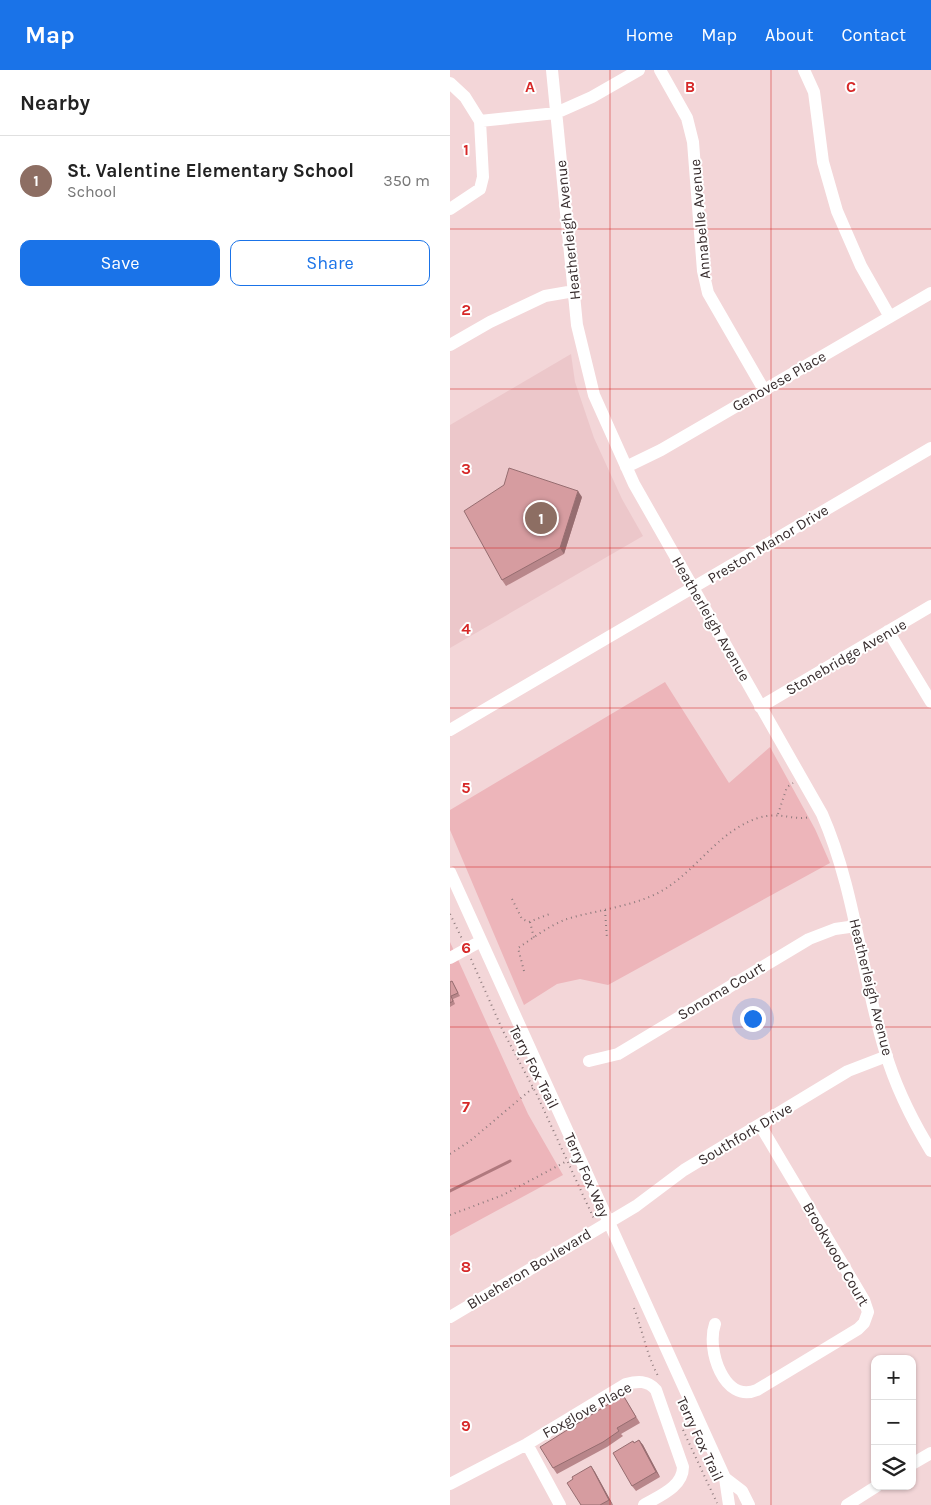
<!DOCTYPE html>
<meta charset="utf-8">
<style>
:root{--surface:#fff;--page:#f6f6f6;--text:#222;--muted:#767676;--line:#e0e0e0;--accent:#1a73e8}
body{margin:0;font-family:Karla,sans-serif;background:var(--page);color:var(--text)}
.controls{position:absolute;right:15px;bottom:15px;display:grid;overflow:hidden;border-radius:10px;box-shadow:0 1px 4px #0004}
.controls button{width:45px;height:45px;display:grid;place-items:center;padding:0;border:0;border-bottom:1px solid var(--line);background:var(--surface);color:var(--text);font:25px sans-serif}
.you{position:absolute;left:302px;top:948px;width:18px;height:18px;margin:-12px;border:4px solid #fff;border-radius:50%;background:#1a73e8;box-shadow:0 0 0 8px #1a73e833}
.badge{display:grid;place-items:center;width:32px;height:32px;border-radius:50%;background:var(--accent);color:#fff;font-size:16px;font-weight:700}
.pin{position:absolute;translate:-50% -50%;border:2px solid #fff;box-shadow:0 1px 5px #0006}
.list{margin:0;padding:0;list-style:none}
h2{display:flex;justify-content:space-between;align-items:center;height:65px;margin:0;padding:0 20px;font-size:21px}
h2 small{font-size:16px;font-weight:400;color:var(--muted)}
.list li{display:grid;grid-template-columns:32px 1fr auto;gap:15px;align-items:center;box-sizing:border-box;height:90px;padding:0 20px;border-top:1px solid var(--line)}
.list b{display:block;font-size:19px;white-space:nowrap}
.list p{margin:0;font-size:16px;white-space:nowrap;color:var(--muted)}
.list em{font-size:16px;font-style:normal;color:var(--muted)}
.actions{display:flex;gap:10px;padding:15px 20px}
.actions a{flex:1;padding:11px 0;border:1px solid var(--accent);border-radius:10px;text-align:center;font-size:18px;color:var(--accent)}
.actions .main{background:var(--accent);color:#fff}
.icon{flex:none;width:28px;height:28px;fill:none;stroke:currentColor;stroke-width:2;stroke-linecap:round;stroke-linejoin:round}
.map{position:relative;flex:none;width:481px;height:1435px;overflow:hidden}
header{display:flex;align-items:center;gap:30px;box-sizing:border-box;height:70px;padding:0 25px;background:var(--accent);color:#fff}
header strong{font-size:24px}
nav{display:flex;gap:28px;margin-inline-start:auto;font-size:18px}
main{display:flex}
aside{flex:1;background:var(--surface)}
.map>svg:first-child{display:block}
.built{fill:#ecc7ca}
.green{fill:#edb5ba}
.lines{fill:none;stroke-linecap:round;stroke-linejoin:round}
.stream{stroke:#b0797e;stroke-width:3}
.path{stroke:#8e7b7d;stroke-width:2;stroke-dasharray:1 4;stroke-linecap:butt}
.minor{stroke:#fff;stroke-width:12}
.wall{fill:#b8868a}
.shaded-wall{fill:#966d70}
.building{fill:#d69ca0;stroke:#966d70}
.grid{fill:none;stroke:#d62828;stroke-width:1;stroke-opacity:0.55}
.labels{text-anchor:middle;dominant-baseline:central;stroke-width:4;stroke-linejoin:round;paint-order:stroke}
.street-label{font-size:15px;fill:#372c2d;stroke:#fff}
.grid-label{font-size:16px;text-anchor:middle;font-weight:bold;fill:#d62828;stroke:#fff;stroke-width:4;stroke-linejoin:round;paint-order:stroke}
</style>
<header>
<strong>Map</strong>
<nav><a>Home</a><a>Map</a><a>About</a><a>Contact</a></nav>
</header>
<main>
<aside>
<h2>Nearby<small></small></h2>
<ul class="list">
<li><span class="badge" style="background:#8d6e63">1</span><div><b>St. Valentine Elementary School</b><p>School</p></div><em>350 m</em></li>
</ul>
<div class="actions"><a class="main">Save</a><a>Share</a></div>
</aside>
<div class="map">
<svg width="481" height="1435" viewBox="0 0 481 1435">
<rect width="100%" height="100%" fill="#f3d6d8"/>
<path class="built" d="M121 284 125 312 144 368 172 429 193 466 0 578V355Z"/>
<path class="green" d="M215 612 279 713 320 677 365 759 380 793 158 915 130 909 107 914 74 935 0 760V740Z
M0 872 78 1044 113 1105 0 1166Z"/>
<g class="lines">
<path class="stream" d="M0 1121 60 1091"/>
<path class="path" d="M328 744 337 717 343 713
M62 829 72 849 79 852 102 843
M155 840 157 869
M0 844 12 869
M80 852 84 868
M21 889 53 961 87 1025 144 1149
M74 901 68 878C83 868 100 855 117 849 147 840 180 837 208 823 246 803 266 762 308 748 330 741 342 751 360 747
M0 1084 20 1071 84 1017
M0 1145 53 1125 117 1091
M184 1238C193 1262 196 1283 208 1306
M233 1360 267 1433"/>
<path class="minor" d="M102 0 127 255 144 325 184 414 372 744C405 819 411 903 435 981 445 1015 462 1050 481 1081
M210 0 237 48 243 72 253 201 258 223 314 320
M354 0 364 22 373 92 387 141 411 196 440 247
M0 13 15 27 30 51
M0 139 30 119 33 107 30 51 106 43 142 27 189 0
M0 275 40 252 95 226 124 221
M176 397 211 380 481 223
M438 561 481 632
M310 637 481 536
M0 660 481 378
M0 802 275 1408 279 1435
M0 888 31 871
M139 991 168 984 359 869 385 859 406 856
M0 1247 186 1136 234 1100 398 1001 437 986
M265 1254C256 1279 274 1334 307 1320L408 1259 414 1253 418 1242 414 1230 310 1055
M462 1394 481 1383
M275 1408 292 1421 299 1435
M0 1414 77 1374
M110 1435 77 1374 176 1314C187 1311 198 1310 206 1320L233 1397C233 1417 209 1426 194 1435
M397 1435 427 1416"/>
</g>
<path class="wall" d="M132 427 114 484 56 516 52 510Z
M2 911 10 926 3 929 5 934 0 937V912Z
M173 1325 190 1353 171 1364 173 1366 157 1377 107 1404 103 1398Z
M189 1370 193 1375 210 1407 186 1421 182 1416 184 1373Z
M141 1396 145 1402 163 1435H131L123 1409Z"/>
<path class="shaded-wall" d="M128 421 132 427 114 484 110 478Z
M189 1370 193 1375 210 1407 206 1402Z
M141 1396 145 1402 163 1435 159 1430Z"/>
<path class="building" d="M59 398 128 421 110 478 52 510 14 441 54 415Z
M2 911 8 923 1 926 3 931 0 933V912Z
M173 1325 186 1347 167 1358 169 1361 153 1372 103 1398 90 1377Z
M189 1370 206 1402 182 1416 163 1383 183 1371 184 1373Z
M141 1396 159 1430 150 1435H131L117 1413 123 1409 122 1407Z"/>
<path class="grid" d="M160 0V1435M321 0V1435M0 159H481M0 319H481M0 478H481M0 638H481M0 797H481M0 957H481M0 1116H481M0 1276H481"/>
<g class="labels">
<g class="street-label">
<text transform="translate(250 149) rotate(-95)">Annabelle Avenue</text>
<text transform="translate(118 160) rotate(-96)">Heatherleigh Avenue</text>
<text transform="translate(329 311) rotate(-30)">Genovese Place</text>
<text transform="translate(318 474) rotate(-31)">Preston Manor Drive</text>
<text transform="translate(261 549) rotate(60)">Heatherleigh Avenue</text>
<text transform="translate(396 587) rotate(-30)">Stonebridge Avenue</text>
<text transform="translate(421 917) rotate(76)">Heatherleigh Avenue</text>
<text transform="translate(271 921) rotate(-31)">Sonoma Court</text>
<text transform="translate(84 997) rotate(63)">Terry Fox Trail</text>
<text transform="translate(295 1064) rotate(-31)">Southfork Drive</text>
<text transform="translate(137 1105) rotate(66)">Terry Fox Way</text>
<text transform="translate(386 1184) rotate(60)">Brookwood Court</text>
<text transform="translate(79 1199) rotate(-31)">Blueheron Boulevard</text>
<text transform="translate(137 1340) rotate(-29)">Foxglove Place</text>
<text transform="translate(250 1369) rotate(65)">Terry Fox Trail</text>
</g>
</g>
<g class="grid-label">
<text x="80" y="22">A</text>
<text x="240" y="22">B</text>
<text x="401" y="22">C</text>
<text x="16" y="85">1</text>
<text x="16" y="245">2</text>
<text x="16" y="404">3</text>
<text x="16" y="564">4</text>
<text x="16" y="723">5</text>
<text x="16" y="883">6</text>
<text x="16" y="1042">7</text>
<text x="16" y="1202">8</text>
<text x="16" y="1361">9</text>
</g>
</svg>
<div class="controls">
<button>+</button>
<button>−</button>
<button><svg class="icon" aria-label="layers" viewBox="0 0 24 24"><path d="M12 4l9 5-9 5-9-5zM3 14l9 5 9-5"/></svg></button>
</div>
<div class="you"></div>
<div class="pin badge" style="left:91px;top:448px;background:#8d6e63">1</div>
</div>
</main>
